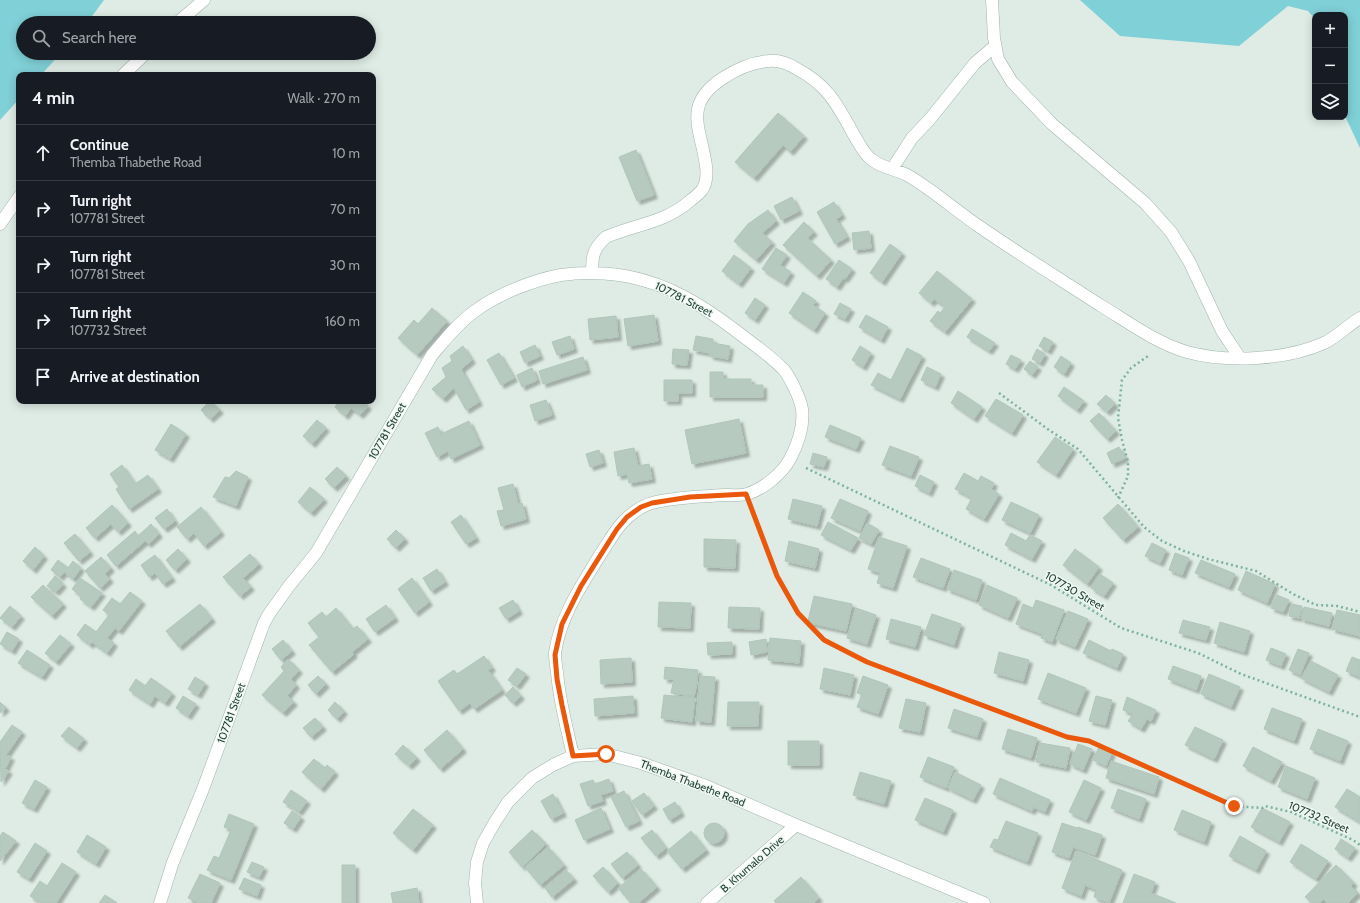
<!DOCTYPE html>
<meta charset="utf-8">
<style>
:root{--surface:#171b24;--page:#20242c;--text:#f1f3f6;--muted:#9ea1a6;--line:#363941}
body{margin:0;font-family:Cabin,sans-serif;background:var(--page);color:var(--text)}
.controls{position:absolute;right:12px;top:12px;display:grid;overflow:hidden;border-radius:8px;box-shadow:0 2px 10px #0003}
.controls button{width:36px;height:36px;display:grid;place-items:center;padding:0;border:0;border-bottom:1px solid var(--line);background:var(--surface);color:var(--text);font:20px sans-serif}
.stop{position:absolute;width:12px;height:12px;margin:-9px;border:3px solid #ea580c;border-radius:50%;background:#fff}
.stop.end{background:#ea580c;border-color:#fff;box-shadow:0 1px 4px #0008}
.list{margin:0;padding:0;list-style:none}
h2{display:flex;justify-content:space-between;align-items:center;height:52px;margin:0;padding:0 16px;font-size:17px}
h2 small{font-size:13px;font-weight:400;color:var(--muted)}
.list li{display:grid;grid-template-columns:26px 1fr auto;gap:12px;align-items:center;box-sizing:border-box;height:56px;padding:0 16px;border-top:1px solid var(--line)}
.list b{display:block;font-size:15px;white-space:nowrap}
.list p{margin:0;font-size:13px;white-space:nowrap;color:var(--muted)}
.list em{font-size:13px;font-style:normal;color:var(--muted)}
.icon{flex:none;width:22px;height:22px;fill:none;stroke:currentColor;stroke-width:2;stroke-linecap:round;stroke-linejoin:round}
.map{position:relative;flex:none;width:1360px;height:903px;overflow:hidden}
.search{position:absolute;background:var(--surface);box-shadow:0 2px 10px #0003;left:16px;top:16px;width:360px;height:44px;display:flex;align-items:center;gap:10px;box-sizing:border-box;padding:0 14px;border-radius:22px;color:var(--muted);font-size:15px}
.panel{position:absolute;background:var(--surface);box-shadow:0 2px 10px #0003;left:16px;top:72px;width:360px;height:332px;border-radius:8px}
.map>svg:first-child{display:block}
.water{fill:#80d0d7}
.building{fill:#b7cac0;stroke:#b0c6bb;filter:url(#shadow)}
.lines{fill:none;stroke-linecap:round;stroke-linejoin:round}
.minor-casing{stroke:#a1b4ac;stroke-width:13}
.path{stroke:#7bb39d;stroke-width:2.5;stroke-dasharray:2 3;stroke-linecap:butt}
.minor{stroke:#fff;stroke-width:12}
.route{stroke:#ea580c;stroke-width:5}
.labels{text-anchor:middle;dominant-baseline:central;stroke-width:3;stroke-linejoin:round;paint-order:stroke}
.street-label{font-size:11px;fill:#1e3d32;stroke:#eff8f3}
</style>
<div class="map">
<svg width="1360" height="903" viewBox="0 0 1360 903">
<defs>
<filter id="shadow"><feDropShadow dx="3.5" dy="3.5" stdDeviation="1" flood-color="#0004"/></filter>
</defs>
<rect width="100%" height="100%" fill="#deece5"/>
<path class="water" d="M0 0H104L87 23H23V53H61L41 75H19V99L0 120Z
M1080 0H1360V148L1345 116V58L1346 53 1345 52V15H1315V19L1308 11 1288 6 1239 46 1120 36Z"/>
<path class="building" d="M778 113 804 136 790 152 783 145 754 178 735 162Z
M636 150 654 195 637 201 619 157Z
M792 197 799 211 781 220 774 206Z
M834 202 842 215 836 219 847 237 835 244 817 212Z
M768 210 776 221 762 233 772 242 756 260 734 241 748 224Z
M804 222 814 232 807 238 831 260 817 276 783 245Z
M869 231 871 248 854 250 852 233Z
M890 244 902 253 882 282 870 273Z
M776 248 787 255 780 265 791 272 784 283 762 269Z
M734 255 751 268 739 284 722 271Z
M839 260 852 269 845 279 843 278 837 287 826 279Z
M937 271 972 299 945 332 930 321 938 311 940 313 945 307 934 299 931 303 919 293Z
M803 292 816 301 813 305 825 313 814 330 789 313Z
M755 298 765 305 755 320 745 313Z
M840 303 851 309 845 319 834 314Z
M432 308 447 321 417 355 398 338 414 320 418 324Z
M654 315 658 341 628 346 624 319Z
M866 315 888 327 881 340 859 327Z
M616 316 618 337 590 340 588 319Z
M972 329 995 343 989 351 967 337Z
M570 336 574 349 557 355 552 342Z
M696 336 713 339V343L730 346 728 359 710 356V353L693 350Z
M1044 337 1053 342 1048 351 1039 346Z
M535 345 540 356 525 363 520 352Z
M463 346 472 360 461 369 479 402 466 410 454 388 443 399 432 389 446 377 442 368 452 361 450 356Z
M860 346 871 353 863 367 852 360Z
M907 348 922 356 900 399 871 385 878 373 891 380Z
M673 349 689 350 687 365 672 364Z
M1037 349 1045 354 1040 363 1032 359Z
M499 353 514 378 501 385 487 360Z
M1011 355 1021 360 1015 369 1006 364Z
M1061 356 1071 363 1064 374 1054 367Z
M583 357 587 370 543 384 539 371Z
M1030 361 1038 367 1032 375 1024 369Z
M927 367 941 374 935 387 921 380Z
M532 368 537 380 522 387 517 375Z
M710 372H723V379H751V385H763V397H710Z
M664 380H692V393H678V401H664Z
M1064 387 1084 401 1077 410 1058 396Z
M958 391 982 407 974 419 951 403Z
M1106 395 1115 404 1107 412 1097 404Z
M996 399 1023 415 1012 433 985 416Z
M546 400 552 415 535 421 530 405Z
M210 401 220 410 210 419 201 410Z
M339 401H362L368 406 360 415 351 408 345 416 335 407Z
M1099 413 1116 431 1107 439 1090 421Z
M739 419 746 453 692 464 685 430Z
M317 420 326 428 312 444 303 436Z
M469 421 480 445 451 459 448 451 437 457 425 433 438 427 441 434Z
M171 424 186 434 170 459 155 450Z
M830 425 861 438 856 449 825 437Z
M1055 437 1073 449 1056 475 1037 462Z
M890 446 919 457 911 476 882 465Z
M1119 447 1125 458 1112 464 1107 453Z
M634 448 638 466 649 464 652 479 629 483 627 474 618 476 614 452Z
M599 450 603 463 590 467 586 454Z
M813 453 827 457 824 467 810 464Z
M122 465 135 484 148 475 158 489 129 509 116 489 119 487 110 474Z
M337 467 346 476 334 488 325 479Z
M236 471 248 477 236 506 213 497 225 477 229 478Z
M964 473 978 481 981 476 994 483 991 489 999 494 984 519 966 509 972 498 955 489Z
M920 475 934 482 929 493 915 486Z
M513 484 518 504 522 503 526 519 501 526 497 511 504 510 498 488Z
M310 487 324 499 311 513 298 502Z
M793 499 822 506 817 526 788 519Z
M840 499 868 511 860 531 831 518Z
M1011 502 1039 515 1030 533 1002 520Z
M1118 504 1138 527 1123 540 1103 518Z
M112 505 128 523 118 532 111 524 95 538 86 528Z
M201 507 221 532 204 546 194 533 187 539 177 527Z
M167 509 175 521 164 529 155 518Z
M461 515 476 538 466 544 451 522Z
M828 522 858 538 851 550 821 535Z
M867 523 879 530 871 544 859 538Z
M151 524 159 534 148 544 145 541 116 566 107 555 135 531 138 536Z
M396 530 405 539 396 548 387 539Z
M1011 533 1026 541 1030 535 1042 541 1032 559 1005 545Z
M75 534 90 552 79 561 64 543Z
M879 537 907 546 893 588 877 583 880 573 868 569Z
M704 539 736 540 735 568 704 567Z
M789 541 819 549 815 568 785 561Z
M1152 543 1166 550 1160 563 1145 556Z
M35 547 44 556 33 570 23 561Z
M178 549 187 559 175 570 166 560Z
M1075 549 1099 567 1087 584 1063 565Z
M1175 553 1189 558 1182 575 1169 570Z
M250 554 259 564 243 578 251 587 240 596 223 577Z
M155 555 172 578 163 584 155 573 149 577 141 565Z
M101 557 111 568 105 574 110 579 100 588 85 571Z
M921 558 950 569 943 588 913 577Z
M58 560 68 568 73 561 81 568 73 579 64 572 60 577 51 570Z
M1201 560 1235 574 1229 587 1195 573Z
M437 569 445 582 431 591 423 578Z
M954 570 982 580 976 600 947 589Z
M1246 571 1275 584 1267 603 1238 590Z
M1100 574 1113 583 1104 596 1091 588Z
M55 576 63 584 56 592 47 586Z
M80 578 102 593 91 607 80 599 82 597 72 589Z
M412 578 429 602 415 613 398 589Z
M43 585 63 604 52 616 31 597Z
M987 585 1017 598 1008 618 979 605Z
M130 592 142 601 119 631 115 628 107 638 114 643 107 653 92 642 90 645 77 635 85 624 96 632 109 615 103 610 112 598 120 604Z
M1277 595 1289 600 1283 612 1271 608Z
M814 596 852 604 846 631 810 623 808 621Z
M513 600 519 611 506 619 499 608Z
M1036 600 1064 610 1052 642 1041 638 1042 634 1016 624 1023 604 1033 608Z
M659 602 691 603 690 628 658 627Z
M200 604 212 619 179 647 166 631Z
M1291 604 1302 606 1299 618 1289 616Z
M386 605 395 618 375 632 366 619Z
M10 606 21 616 12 627 0 618Z
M729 607 760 608 759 629 728 628Z
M1304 607 1332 613 1329 626 1301 619Z
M336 608 353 629 357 626 368 639 352 652 354 654 332 672 309 645 319 637 308 623 322 612 326 617Z
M856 608 876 615 867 644 847 638Z
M1337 610 1360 615V636L1332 629Z
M1068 611 1088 619 1075 647 1056 639Z
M932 614 961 624 954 645 924 635Z
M891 619 921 627 915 647 886 639Z
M1183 620 1210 627 1206 640 1179 633Z
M1220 622 1250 631 1244 652 1214 643Z
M7 632 19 639 12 651 0 644Z
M60 635 71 644 56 662 45 653Z
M770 638 801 641 799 663 768 660Z
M766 639 767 652 751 655 749 642Z
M283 640 292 651 281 660 272 649Z
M1089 640 1111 651 1112 649 1123 654 1117 668 1083 653Z
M732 642V654L708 655 707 643Z
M1271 648 1286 654 1281 666 1266 660Z
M1298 649 1309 653 1300 675 1289 670Z
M27 650 50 665 42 677 18 663Z
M999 652 1029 660 1023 681 994 673Z
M484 656 492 668 488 670 502 690 474 709 470 703 459 711 438 681 454 670 457 674Z
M1352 657 1360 660V677L1346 671Z
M631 658 632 682 601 684 600 660Z
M288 659 299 670 291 679 296 685 287 696 294 702 283 713 262 695 284 671 281 667Z
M1311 661 1338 675 1329 692 1301 678Z
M1173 666 1201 676 1196 690 1168 679Z
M665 667 698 670 697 683 694 696 671 693 674 679H664Z
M517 668 526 674 517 686 508 680Z
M824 668 854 675 850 695 820 689Z
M1048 673 1086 688 1076 713 1038 699Z
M1209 674 1240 687 1231 707 1201 694Z
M318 676 326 684 316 694 308 685Z
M700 676 715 677 711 722 696 721Z
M863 676 888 685 878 714 857 707 862 694 857 693Z
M195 677 205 683 198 695 188 689Z
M151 678 172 693 165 703 155 696 150 704 129 690 136 679 145 686Z
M513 687 521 696 513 703 505 695Z
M664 695 695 698 692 722 661 718Z
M183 696 196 704 188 716 176 708Z
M633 696 634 713 595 716 594 699Z
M1096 696 1112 700 1105 725 1089 721Z
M1127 697 1156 710 1151 721 1147 719 1141 729 1128 721 1133 714 1123 710Z
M906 699 926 703 920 732 899 728Z
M0 702 6 708 0 713Z
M335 702 344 711 337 719 328 710Z
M728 702H759L758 726H727Z
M1272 708 1302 719 1294 741 1264 729Z
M954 709 983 719 977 737 948 728Z
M315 718 323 727 311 737 303 728Z
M12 725 22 732 6 755 11 757 5 769 9 771 1 782 0 742Z
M69 727 84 739 77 748 61 736Z
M1195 727 1223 740 1214 759 1185 745Z
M1008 729 1037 738 1031 758 1002 749Z
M1318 729 1348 741 1340 761 1310 749Z
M447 730 463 749 440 769 424 750Z
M788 741H819V765H788Z
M1040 743 1070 748 1066 768 1036 762Z
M1078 744 1092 749 1083 770 1070 764Z
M403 745 417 758 409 766 395 754Z
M1099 747 1112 752 1106 766 1093 760Z
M1253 747 1282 762 1271 781 1243 766Z
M928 757 954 767 946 788 920 777Z
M314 759 325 768 327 765 335 772 321 789 302 772Z
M1111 761 1159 777 1154 794 1106 778Z
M1286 766 1315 778 1307 799 1278 787Z
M860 772 891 781 884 804 853 795Z
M955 772 981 785 973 800 948 788Z
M1000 778 1050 800 1045 812 1033 807 1032 811 993 794Z
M609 779 613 791 601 795 603 801 588 806 580 784 593 780 595 784Z
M35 780 47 787 34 809 22 803Z
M1084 780 1101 788 1086 820 1069 812Z
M1118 789 1146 799 1139 819 1111 808Z
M1347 789 1360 797V822L1335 807Z
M291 790 307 801 299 812 283 802Z
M624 791 639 821 626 827 611 797Z
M644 793 654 806 642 815 632 801Z
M553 794 563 813 551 819 541 801Z
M925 798 953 810 943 832 915 820Z
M675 802 681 813 669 820 663 809Z
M601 808 610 829 584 840 575 820Z
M1262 808 1290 822 1279 842 1251 827Z
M413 809 433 825 413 850 393 833Z
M1182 810 1211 822 1204 842 1174 830Z
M292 811 301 817 293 829 284 823Z
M229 814 254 824 231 880 207 870 214 856 219 858 231 830 224 827Z
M1006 821 1038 833 1027 862 990 847 994 839 998 840Z
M1062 823 1077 828 1078 827 1102 835 1095 855 1073 847 1069 858 1052 852Z
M704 833a10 10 0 1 1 20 0a10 10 0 1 1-20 0Z
M532 830 546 844 522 867 509 852Z
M652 830 666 848 656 856 641 838Z
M691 831 706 850 682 869 667 851Z
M3 832 16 841 0 861V836Z
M87 835 106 847 96 864 77 852Z
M1240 836 1266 851 1256 870 1229 856Z
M1341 839 1355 848 1348 858 1335 849Z
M35 843 47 851 29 879 17 872Z
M1301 844 1328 861 1316 879 1290 862Z
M548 847 564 865 540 885 525 867Z
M1076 851 1122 870 1109 903 1094 897 1096 890 1085 885 1081 896 1062 888Z
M627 852 638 865 622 878 611 864Z
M252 862 264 867 259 877 247 872Z
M62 863 76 872 56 903H41L30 896 40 881 47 886Z
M342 865H355V903H342Z
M1336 865 1354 883 1351 886 1358 893 1348 903H1327L1323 899 1320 903H1312L1305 897Z
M603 867 618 883 608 892 593 876Z
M641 869 657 887 638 903H631L618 888Z
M566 870 574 879 552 897 545 888Z
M200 874 220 883 211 903H199L188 898Z
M1134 874 1155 882 1151 893 1176 903H1123Z
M801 877 819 898 813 903H776L774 901Z
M244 878 261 885 257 896 239 889Z
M417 888 419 903H393L391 893Z
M105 895 117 903H99Z"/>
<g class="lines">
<g class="minor-casing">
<path id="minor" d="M992 0 994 38 998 59 1012 82 1052 124 1145 203 1171 232 1189 261 1222 331 1240 358
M177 23 204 0
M123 75 146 53
M892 169 912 138 930 119 975 63 995 46
M0 224 19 197
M592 273C592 256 593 249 606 237 637 224 665 223 691 200 695 197 699 194 702 190 707 183 707 174 706 166 701 128 682 105 723 78 737 69 753 62 769 61 779 60 789 64 797 69 828 85 838 106 854 135 859 143 863 153 871 159 881 168 896 169 907 175 932 189 956 211 980 227 1019 254 1060 279 1100 305 1128 322 1156 343 1187 352 1227 363 1286 360 1324 343 1337 337 1348 325 1360 318
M160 903 173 862 203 789 264 623 269 614 289 586 316 553 432 355C445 340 458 323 475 311 498 294 533 280 561 275 588 271 620 273 646 281 684 292 717 316 748 340 760 349 774 359 784 370 791 379 800 398 802 409 804 425 798 444 790 459 782 474 763 489 747 494 739 496 730 495 723 495 700 497 675 497 652 503 644 505 635 511 628 517 616 527 609 542 600 555 581 586 560 617 555 653 555 659 556 666 557 672 559 700 567 728 573 756
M477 903 475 883 477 862 483 843 495 822 508 802 532 778 553 765 573 756 606 754 641 763 706 786 796 825 984 903
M707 903 796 825"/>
</g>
<path class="path" d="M999 393 1049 430 1078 449 1144 527 1162 541 1184 551 1208 559 1256 571 1293 594 1316 605 1337 606 1360 612
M806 468 1051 585 1121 628 1198 653 1241 674 1360 717
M1118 498 1128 476V462L1122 440 1118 418 1122 380 1131 368 1148 356
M753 511 777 576 798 613 824 640 867 662 1067 737 1089 741 1234 806 1262 808 1265 806 1291 812 1353 840 1360 845"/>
<use href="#minor" class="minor"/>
</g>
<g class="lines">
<path class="route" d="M606 754 573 756 562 705 557 679 555 655 562 624 581 586 617 529 627 517 641 507 652 503 690 497 746 494 777 576 798 613 824 640 867 662 1067 737 1089 741 1234 806"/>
</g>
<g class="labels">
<g class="street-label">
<text transform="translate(684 299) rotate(27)">107781 Street</text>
<text transform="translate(387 431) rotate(-60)">107781 Street</text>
<text transform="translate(1075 591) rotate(30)">107730 Street</text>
<text transform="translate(231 713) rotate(-70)">107781 Street</text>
<text transform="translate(693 783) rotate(21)">Themba Thabethe Road</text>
<text transform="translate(1319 817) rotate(23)">107732 Street</text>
<text transform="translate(752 864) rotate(-41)">B. Khumalo Drive</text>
</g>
</g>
</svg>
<div class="controls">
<button>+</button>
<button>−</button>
<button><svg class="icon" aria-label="layers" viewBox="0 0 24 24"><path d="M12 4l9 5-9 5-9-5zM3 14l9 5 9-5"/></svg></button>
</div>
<div class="stop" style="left:606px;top:754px"></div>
<div class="stop end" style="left:1234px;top:806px"></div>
<div class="search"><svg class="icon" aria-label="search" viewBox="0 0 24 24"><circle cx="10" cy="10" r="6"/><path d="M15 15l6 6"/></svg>Search here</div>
<section class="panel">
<h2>4 min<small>Walk · 270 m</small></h2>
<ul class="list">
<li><svg class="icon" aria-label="ahead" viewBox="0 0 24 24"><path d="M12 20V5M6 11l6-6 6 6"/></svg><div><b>Continue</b><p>Themba Thabethe Road</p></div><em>10 m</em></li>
<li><svg class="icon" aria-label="right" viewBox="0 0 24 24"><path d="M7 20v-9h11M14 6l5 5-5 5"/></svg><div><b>Turn right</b><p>107781 Street</p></div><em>70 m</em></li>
<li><svg class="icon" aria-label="right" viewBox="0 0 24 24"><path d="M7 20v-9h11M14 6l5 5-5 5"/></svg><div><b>Turn right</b><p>107781 Street</p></div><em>30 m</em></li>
<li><svg class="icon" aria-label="right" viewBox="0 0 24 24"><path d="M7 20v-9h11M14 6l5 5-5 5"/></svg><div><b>Turn right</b><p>107732 Street</p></div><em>160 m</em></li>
<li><svg class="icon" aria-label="arrive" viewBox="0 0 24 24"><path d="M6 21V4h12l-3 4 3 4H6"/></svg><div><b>Arrive at destination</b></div></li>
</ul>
</section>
</div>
